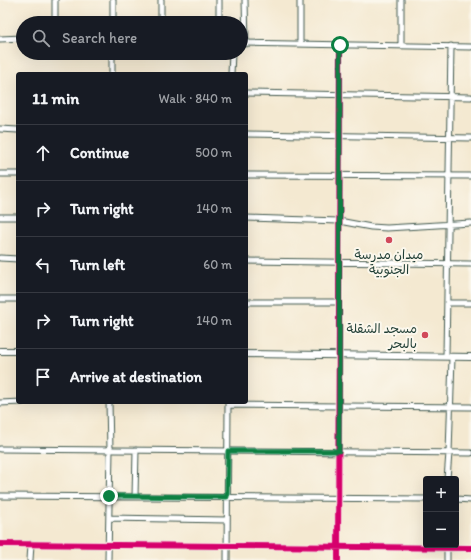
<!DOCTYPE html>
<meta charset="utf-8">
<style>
:root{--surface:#171b24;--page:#20242c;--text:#f1f3f6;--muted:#9ea1a6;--line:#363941}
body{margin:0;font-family:Itim,"Playpen Sans Arabic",sans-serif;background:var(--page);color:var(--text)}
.controls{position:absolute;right:12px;bottom:12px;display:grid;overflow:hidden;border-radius:4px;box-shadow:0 4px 16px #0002}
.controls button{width:36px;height:36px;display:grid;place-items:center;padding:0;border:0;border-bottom:1px solid var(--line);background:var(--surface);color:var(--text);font:20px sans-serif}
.stop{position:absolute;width:12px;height:12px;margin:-9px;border:3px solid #0b8043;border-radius:50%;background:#fff}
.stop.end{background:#0b8043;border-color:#fff;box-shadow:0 1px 4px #0008}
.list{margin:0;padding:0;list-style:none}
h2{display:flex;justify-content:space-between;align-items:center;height:52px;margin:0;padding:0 16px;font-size:17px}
h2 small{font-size:13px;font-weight:400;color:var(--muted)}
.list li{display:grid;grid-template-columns:26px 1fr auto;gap:12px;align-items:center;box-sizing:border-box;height:56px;padding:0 16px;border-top:1px solid var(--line)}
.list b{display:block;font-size:15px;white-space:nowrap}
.list em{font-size:13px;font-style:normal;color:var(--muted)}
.icon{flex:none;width:22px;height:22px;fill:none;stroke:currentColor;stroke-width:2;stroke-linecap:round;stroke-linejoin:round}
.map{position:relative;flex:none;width:471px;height:560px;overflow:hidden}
.search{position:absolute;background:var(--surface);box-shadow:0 4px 16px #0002;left:16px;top:16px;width:232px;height:44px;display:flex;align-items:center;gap:10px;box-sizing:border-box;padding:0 14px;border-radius:22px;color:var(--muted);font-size:15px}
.panel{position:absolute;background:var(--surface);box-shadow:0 4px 16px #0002;left:16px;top:72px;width:232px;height:332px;border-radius:4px}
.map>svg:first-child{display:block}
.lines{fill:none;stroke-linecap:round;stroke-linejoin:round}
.minor-casing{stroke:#3f574c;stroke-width:7}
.tertiary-casing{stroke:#3f574c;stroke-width:8}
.minor{stroke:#fff;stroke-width:5}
.tertiary{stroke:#fff;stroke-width:6}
.cycleway-casing{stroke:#fbf7ec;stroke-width:8}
.cycleway{stroke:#d6006c;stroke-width:6}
.route{stroke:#0b8043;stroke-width:5}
.poi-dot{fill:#d1495b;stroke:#fbf7ec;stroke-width:1.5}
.labels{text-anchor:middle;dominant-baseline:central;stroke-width:4;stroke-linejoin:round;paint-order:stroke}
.poi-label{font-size:13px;fill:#1f3d34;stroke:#fbf7ec}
</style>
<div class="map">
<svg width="471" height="560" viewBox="0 0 471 560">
<rect width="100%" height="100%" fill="#fbf7ec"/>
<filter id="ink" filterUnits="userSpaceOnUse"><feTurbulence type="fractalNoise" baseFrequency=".025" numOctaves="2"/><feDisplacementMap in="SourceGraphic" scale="8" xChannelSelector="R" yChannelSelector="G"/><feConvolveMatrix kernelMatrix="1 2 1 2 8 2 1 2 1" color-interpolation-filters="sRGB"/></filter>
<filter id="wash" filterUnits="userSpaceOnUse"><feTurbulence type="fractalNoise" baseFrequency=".012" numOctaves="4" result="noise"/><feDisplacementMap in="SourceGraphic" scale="16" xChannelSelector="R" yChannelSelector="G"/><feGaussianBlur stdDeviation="0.9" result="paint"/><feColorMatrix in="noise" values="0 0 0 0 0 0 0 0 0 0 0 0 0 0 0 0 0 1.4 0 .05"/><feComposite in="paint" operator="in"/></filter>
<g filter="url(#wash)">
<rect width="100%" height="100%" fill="#f4e9d1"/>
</g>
<g filter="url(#ink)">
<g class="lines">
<g class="minor-casing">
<path id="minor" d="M245 0 246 44
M300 0V44
M55 23V0
M113 23V0
M161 23V0
M219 23V0
M0 39 23 38
M241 43 471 47
M401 46V0
M112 74V53
M231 74 232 53
M246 93 471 97
M0 129 18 130
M246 134 471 138
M0 174H18
M246 175 471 176
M0 217H18
M246 218 339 221 371 227 387 228 471 223
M0 258 18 259
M246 261 471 264
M0 299H18
M246 302H339
M447 303H471
M446 356 451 46
M228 402V405L471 407
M0 403 22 402
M0 449 471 453
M447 479 449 453 452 357
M0 496 426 499
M135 497 136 450
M456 499 471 500
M109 518 227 520
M0 544 471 548
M447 545V560
M30 560 31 544
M108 560 110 450 109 402
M227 560 228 405
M338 560 340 45"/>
</g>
<g class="tertiary-casing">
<path id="tertiary" d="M0 351H18
M246 354 471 357"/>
</g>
<use href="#minor" class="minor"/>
<use href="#tertiary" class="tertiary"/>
<g class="cycleway-casing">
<path id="cycleway" d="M0 544 471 548
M338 560 340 45"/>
</g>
<use href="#cycleway" class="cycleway"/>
</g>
</g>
<g class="lines" filter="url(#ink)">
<path class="route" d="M109 496 227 497 228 451H339L340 45"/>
</g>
<g class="poi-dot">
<circle cx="389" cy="240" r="4"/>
<circle cx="425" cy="335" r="4"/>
</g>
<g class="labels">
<g class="poi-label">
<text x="389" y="254">ميدان مدرسة<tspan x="389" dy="15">الجنوبية</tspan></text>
<text x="417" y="328" text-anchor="end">مسجد الشقلة<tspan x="417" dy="15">بالبحر</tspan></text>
</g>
</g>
</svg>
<div class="controls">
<button>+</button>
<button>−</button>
</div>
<div class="stop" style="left:340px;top:45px"></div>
<div class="stop end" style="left:109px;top:496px"></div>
<div class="search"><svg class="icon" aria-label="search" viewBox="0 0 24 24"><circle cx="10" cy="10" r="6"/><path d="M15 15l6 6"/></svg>Search here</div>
<section class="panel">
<h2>11 min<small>Walk · 840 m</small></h2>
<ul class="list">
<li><svg class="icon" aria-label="ahead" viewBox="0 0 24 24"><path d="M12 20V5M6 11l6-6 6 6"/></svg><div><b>Continue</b></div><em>500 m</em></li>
<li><svg class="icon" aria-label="right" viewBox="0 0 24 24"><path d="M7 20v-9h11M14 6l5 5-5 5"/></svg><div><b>Turn right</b></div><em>140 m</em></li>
<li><svg class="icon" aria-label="left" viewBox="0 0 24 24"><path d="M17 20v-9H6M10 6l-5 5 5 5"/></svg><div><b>Turn left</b></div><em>60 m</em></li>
<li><svg class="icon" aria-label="right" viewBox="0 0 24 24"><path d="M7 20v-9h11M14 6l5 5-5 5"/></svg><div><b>Turn right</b></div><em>140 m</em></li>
<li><svg class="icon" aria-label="arrive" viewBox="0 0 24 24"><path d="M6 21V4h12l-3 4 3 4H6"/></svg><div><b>Arrive at destination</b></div></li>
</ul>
</section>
</div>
